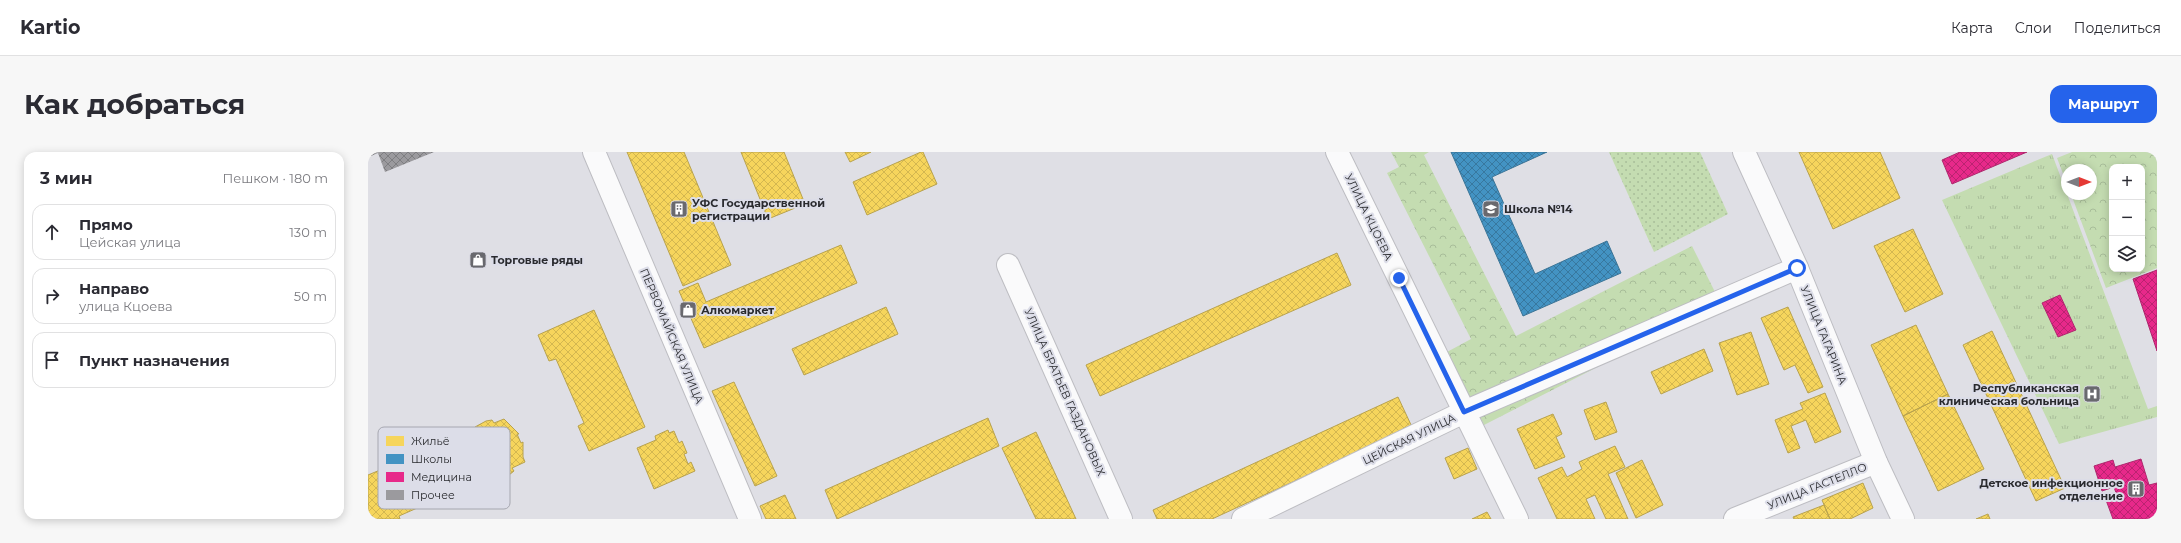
<!DOCTYPE html>
<html lang="ru">
<meta charset="utf-8">
<style>
:root{--surface:#fff;--page:#f7f7f7;--text:#2b2b33;--muted:#7c7c81;--line:#e1e1e2;--accent:#2563eb}
body{margin:0;font-family:Montserrat,sans-serif;background:var(--page);color:var(--text)}
.controls{position:absolute;right:12px;top:12px;display:grid;overflow:hidden;border-radius:8px;box-shadow:0 2px 10px #0003}
.controls button{width:36px;height:36px;display:grid;place-items:center;padding:0;border:0;border-bottom:1px solid var(--line);background:var(--surface);color:var(--text);font:20px sans-serif}
.compass{position:absolute;left:1693px;top:12px;width:36px;height:36px;border-radius:50%;background:var(--surface);box-shadow:0 2px 10px #0003;rotate:90deg}
.stop{position:absolute;width:12px;height:12px;margin:-9px;border:3px solid #2563eb;border-radius:50%;background:#fff}
.stop.end{background:#2563eb;border-color:#fff;box-shadow:0 1px 4px #0008}
.list{margin:0;padding:0;list-style:none}
h2{display:flex;justify-content:space-between;align-items:center;height:52px;margin:0;padding:0 16px;font-size:17px}
h2 small{font-size:13px;font-weight:400;color:var(--muted)}
.list li{display:grid;grid-template-columns:26px 1fr auto;gap:12px;align-items:center;box-sizing:border-box;height:56px;margin:0 8px 8px;padding:0 8px;border:1px solid var(--line);border-radius:12px}
.list b{display:block;font-size:15px;white-space:nowrap}
.list p{margin:0;font-size:13px;white-space:nowrap;color:var(--muted)}
.list em{font-size:13px;font-style:normal;color:var(--muted)}
.icon{flex:none;width:22px;height:22px;fill:none;stroke:currentColor;stroke-width:2;stroke-linecap:round;stroke-linejoin:round}
.map{position:relative;flex:none;width:1789px;height:367px;overflow:hidden;border-radius:12px}
header{display:flex;align-items:center;gap:24px;box-sizing:border-box;height:56px;padding:0 20px;background:var(--surface);border-bottom:1px solid var(--line)}
header strong{font-size:19px}
nav{display:flex;gap:22px;margin-inline-start:auto;font-size:14px}
.intro{display:flex;align-items:center;justify-content:space-between;box-sizing:border-box;height:96px;padding:0 24px}
h1{margin:0;font-size:28px}
.button{padding:10px 18px;border-radius:12px;background:var(--accent);color:#fff;font-size:14px;font-weight:700}
main{display:flex;gap:24px;padding:0 24px}
aside{flex:1;background:var(--surface);border-radius:12px;box-shadow:0 2px 10px #0003}
.map>svg:first-child{display:block}
.grass{fill:url(#grass-dots)}
.forest{fill:url(#forest-crowns);fill-rule:evenodd}
.park{fill:url(#park-tufts)}
.homes{fill:url(#homes-cross-hatch);stroke:#b8a24e}
.schools{fill:url(#schools-cross-hatch);stroke:#3b7496}
.health{fill:url(#health-cross-hatch);stroke:#ae296e}
.building{fill:url(#building-cross-hatch)}
.lines{fill:none;stroke-linecap:round;stroke-linejoin:round}
.minor-casing{stroke:#bdbdc2;stroke-width:24}
.tertiary-casing{stroke:#bdbdc2;stroke-width:24}
.minor{stroke:#fafafb;stroke-width:22}
.tertiary{stroke:#fafafb;stroke-width:22}
.route{stroke:#2563eb;stroke-width:5}
.labels{text-anchor:middle;dominant-baseline:central;stroke-width:4;stroke-linejoin:round;paint-order:stroke}
.poi-label{font-size:11px;font-weight:bold;fill:#292a2e;stroke:#dcdde8;text-anchor:start}
.street-label{font-size:11px;fill:#292a2e;stroke:#dcdde8}
.key{fill:#dcdde8;stroke:#a6a7b0;stroke-width:1}
.key-label{font-size:11px;fill:#292a2e}
</style>
<header>
<strong>Kartio</strong>
<nav><a>Карта</a><a>Слои</a><a>Поделиться</a></nav>
</header>
<div class="intro"><h1>Как добраться</h1><a class="button">Маршрут</a></div>
<main>
<aside>
<h2>3 мин<small>Пешком · 180 m</small></h2>
<ul class="list">
<li><svg class="icon" aria-label="ahead" viewBox="0 0 24 24"><path d="M12 20V5M6 11l6-6 6 6"/></svg><div><b>Прямо</b><p>Цейская улица</p></div><em>130 m</em></li>
<li><svg class="icon" aria-label="right" viewBox="0 0 24 24"><path d="M7 20v-9h11M14 6l5 5-5 5"/></svg><div><b>Направо</b><p>улица Кцоева</p></div><em>50 m</em></li>
<li><svg class="icon" aria-label="arrive" viewBox="0 0 24 24"><path d="M6 21V4h12l-3 4 3 4H6"/></svg><div><b>Пункт назначения</b></div></li>
</ul>
</aside>
<div class="map">
<svg width="1789" height="367" viewBox="0 0 1789 367">
<defs>
<pattern id="grass-dots" width="8" height="8" patternUnits="userSpaceOnUse"><rect width="8" height="8" fill="#c4dcb1"/><path d="M2 2h.1M6 6h.1" fill="none" stroke="#a8bd99" stroke-width="1.8" stroke-linecap="round"/></pattern>
<pattern id="forest-crowns" width="20" height="18" patternUnits="userSpaceOnUse"><rect width="20" height="18" fill="#c4dcb1"/><path d="M2 6a3 3 0 1 1 6 0M12 15a3 3 0 1 1 6 0" fill="none" stroke="#a8bd99"/></pattern>
<pattern id="park-tufts" width="24" height="20" patternUnits="userSpaceOnUse"><rect width="24" height="20" fill="#c4dcb1"/><path d="M3 7l-1-3M5 7V3M7 7l1-3M15 17l-1-3M17 17v-4M19 17l1-3" fill="none" stroke="#a8bd99"/></pattern>
<pattern id="homes-cross-hatch" width="8" height="8" patternUnits="userSpaceOnUse"><rect width="8" height="8" fill="#f6d55c"/><path d="M0 0l8 8M0 8l8-8" fill="none" stroke="#d3b750"/></pattern>
<pattern id="schools-cross-hatch" width="8" height="8" patternUnits="userSpaceOnUse"><rect width="8" height="8" fill="#4393c3"/><path d="M0 0l8 8M0 8l8-8" fill="none" stroke="#38789f"/></pattern>
<pattern id="health-cross-hatch" width="8" height="8" patternUnits="userSpaceOnUse"><rect width="8" height="8" fill="#e7298a"/><path d="M0 0l8 8M0 8l8-8" fill="none" stroke="#bb2371"/></pattern>
<pattern id="building-cross-hatch" width="8" height="8" patternUnits="userSpaceOnUse"><rect width="8" height="8" fill="#9b9a9e"/><path d="M0 0l8 8M0 8l8-8" fill="none" stroke="#7e7e81"/></pattern>
</defs>
<rect width="100%" height="100%" fill="#dfdfe5"/>
<path class="grass" d="M1241 0H1332L1360 62 1286 100Z"/>
<path class="forest" d="M1023 0H1061L1056 3 1148 184 1324 94 1353 152 1116 273 1079 200 1103 187 1019 21 1031 15Z
M1704 0H1789V116L1738 136 1703 42H1723V18H1699V32L1689 6ZM1744 15H1774V117H1744Z"/>
<path class="park" d="M1684 2 1780 257 1789 254V265L1691 292 1574 48Z"/>
<path class="homes" d="M259 0H316L363 113 315 134Z
M373 0H416L437 52 400 67Z
M477 0H503L482 10Z
M553 0H555L569 32 499 63 485 30Z
M1431 0H1512L1532 46 1465 77Z
M1545 77 1575 142 1537 160 1506 94Z
M473 93 489 131 336 196 311 139 330 131 338 150Z
M969 101 983 133 732 244 718 213Z
M518 155 530 182 436 223 424 197Z
M1420 155 1455 235 1440 241 1427 213 1416 218 1393 166Z
M226 158 277 275 221 299 210 274 216 271 188 207 181 209 170 183Z
M1548 173 1580 242 1535 264 1503 193Z
M1624 179 1697 336 1668 349 1595 193Z
M1383 180 1401 232 1369 243 1351 191Z
M1336 197 1345 219 1293 242 1283 220Z
M366 230 409 324 387 334 344 239Z
M1457 241 1473 280 1447 291 1438 268 1423 274 1432 296 1420 301 1407 268 1435 257 1432 251Z
M1580 242 1616 317 1570 339 1535 264Z
M1030 245 1044 275 844 367H789L785 358Z
M1238 250 1249 280 1227 288 1216 258Z
M1185 262 1194 282 1188 285 1197 305 1167 317 1149 277Z
M620 266 631 294 469 367 457 338Z
M136 267 151 282H149L153 291 155 290V305L157 310 144 316 146 319 141 323 117 332 115 328 86 341 87 343 67 354 57 356 56 353 31 364 32 367H0V323L29 311V313L108 277 107 275 118 269 124 268 126 271Z
M300 278 301 281 306 279 311 291 314 289 319 301 316 302 320 312 323 310 327 319 286 337 269 296 288 288 287 284Z
M668 280 708 367H668L634 296Z
M1247 294 1257 315 1240 322 1260 367H1238L1227 343 1218 347 1227 367H1189L1170 326 1194 315 1199 325 1214 317 1211 310Z
M1100 296 1109 317 1086 327 1077 306Z
M1274 308 1295 353 1268 366 1248 321Z
M1495 331 1505 356 1482 367H1462L1454 348Z
M417 343 428 367H398L392 354Z
M1456 353 1462 367H1426L1425 365Z
M1119 360 1123 367H1104Z
M1620 362 1622 367H1608Z"/>
<path class="schools" d="M1083 0H1179L1124 25 1167 122 1239 89 1253 121 1155 164Z"/>
<path class="health" d="M1592 0H1659L1584 32 1574 8Z
M1789 118V199L1765 127Z
M1692 143 1708 178 1690 185 1674 151Z
M1773 307 1781 333 1789 331V367H1745L1738 348 1749 344 1746 335 1734 339 1726 314 1745 308 1747 315Z"/>
<path class="building" d="M1 0H66L17 20 10 1 3 4Z"/>
<g class="lines">
<g class="minor-casing">
<path id="minor" d="M969 0 1149 367
M640 113 753 367
M875 367 1096 260 1429 116
M1367 367 1508 310"/>
</g>
<g class="tertiary-casing">
<path id="tertiary" d="M226 0 382 367
M1376 0 1429 116 1508 310 1535 367"/>
</g>
<use href="#minor" class="minor"/>
<use href="#tertiary" class="tertiary"/>
</g>
<g class="lines">
<path class="route" d="M1031 126 1096 260 1429 116"/>
</g>
<defs>
<g id="building-square" transform="scale(0.9)"><rect x="-9" y="-9" width="18" height="18" rx="4" fill="#69696e" stroke="#dcdde8"/><path d="M-4-6H4V6H1V3H-1V6H-4ZM-2.5-4.3h1.7v1.8h-1.7ZM.8-4.3h1.7v1.8H.8ZM-2.5-1h1.7V.8h-1.7ZM.8-1h1.7V.8H.8Z" fill="#fff"/></g>
<g id="school-square" transform="scale(0.9)"><rect x="-9" y="-9" width="18" height="18" rx="4" fill="#69696e" stroke="#dcdde8"/><path d="M0-5L7-2L0 1L-7-2ZM-4 1L0 2.5L4 1V4Q0 6-4 4Z" fill="#fff"/></g>
<g id="shop-square" transform="scale(0.9)"><rect x="-9" y="-9" width="18" height="18" rx="4" fill="#69696e" stroke="#dcdde8"/><path d="M-5-2.5h2.3a2.7 3.5 0 0 1 5.4 0H5L5.5 6h-11ZM-1.5-2.5h3a1.5 2.3 0 0 0-3 0Z" fill="#fff"/></g>
<g id="hospital-square" transform="scale(0.9)"><rect x="-9" y="-9" width="18" height="18" rx="4" fill="#69696e" stroke="#dcdde8"/><path d="M-5-5h3v3.5h4V-5h3V5h-3V1.5h-4V5h-3Z" fill="#fff"/></g>
</defs>
<g fill-rule="evenodd">
<use href="#building-square" x="311" y="57"/>
<use href="#school-square" x="1123" y="57"/>
<use href="#shop-square" x="110" y="108"/>
<use href="#shop-square" x="320" y="158"/>
<use href="#hospital-square" x="1724" y="242"/>
<use href="#building-square" x="1768" y="337"/>
</g>
<g class="labels">
<g class="poi-label">
<text x="324" y="51">УФС Государственной<tspan x="324" dy="13">регистрации</tspan></text>
<text x="1136" y="57">Школа №14</text>
<text x="123" y="108">Торговые ряды</text>
<text x="333" y="158">Алкомаркет</text>
<text x="1711" y="236" text-anchor="end">Республиканская<tspan x="1711" dy="13">клиническая больница</tspan></text>
<text x="1755" y="331" text-anchor="end">Детское инфекционное<tspan x="1755" dy="13">отделение</tspan></text>
</g>
<g class="street-label">
<text transform="translate(1001 65) rotate(64)">УЛИЦА КЦОЕВА</text>
<text transform="translate(1456 183) rotate(68)">УЛИЦА ГАГАРИНА</text>
<text transform="translate(304 184) rotate(67)">ПЕРВОМАЙСКАЯ УЛИЦА</text>
<text transform="translate(697 240) rotate(66)">УЛИЦА БРАТЬЕВ ГАЗДАНОВЫХ</text>
<text transform="translate(1041 287) rotate(-26)">ЦЕЙСКАЯ УЛИЦА</text>
<text transform="translate(1449 334) rotate(-22)">УЛИЦА ГАСТЕЛЛО</text>
</g>
</g>
<rect x="10" y="275" width="132" height="82" rx="6" class="key"/>
<rect x="18" y="284" width="18" height="10" fill="#f6d55c"/>
<rect x="18" y="302" width="18" height="10" fill="#4393c3"/>
<rect x="18" y="320" width="18" height="10" fill="#e7298a"/>
<rect x="18" y="338" width="18" height="10" fill="#9b9a9e"/>
<g class="key-label">
<text x="43" y="293">Жильё</text>
<text x="43" y="311">Школы</text>
<text x="43" y="329">Медицина</text>
<text x="43" y="347">Прочее</text>
</g>
</svg>
<div class="controls">
<button>+</button>
<button>−</button>
<button><svg class="icon" aria-label="layers" viewBox="0 0 24 24"><path d="M12 4l9 5-9 5-9-5zM3 14l9 5 9-5"/></svg></button>
</div>
<svg class="compass" viewBox="-18 -18 36 36"><path d="M0-13l5 13h-10z" fill="#e53935"/><path d="M0 13l5-13h-10z" fill="#7c7c81"/></svg>
<div class="stop" style="left:1429px;top:116px"></div>
<div class="stop end" style="left:1031px;top:126px"></div>
</div>
</main>
